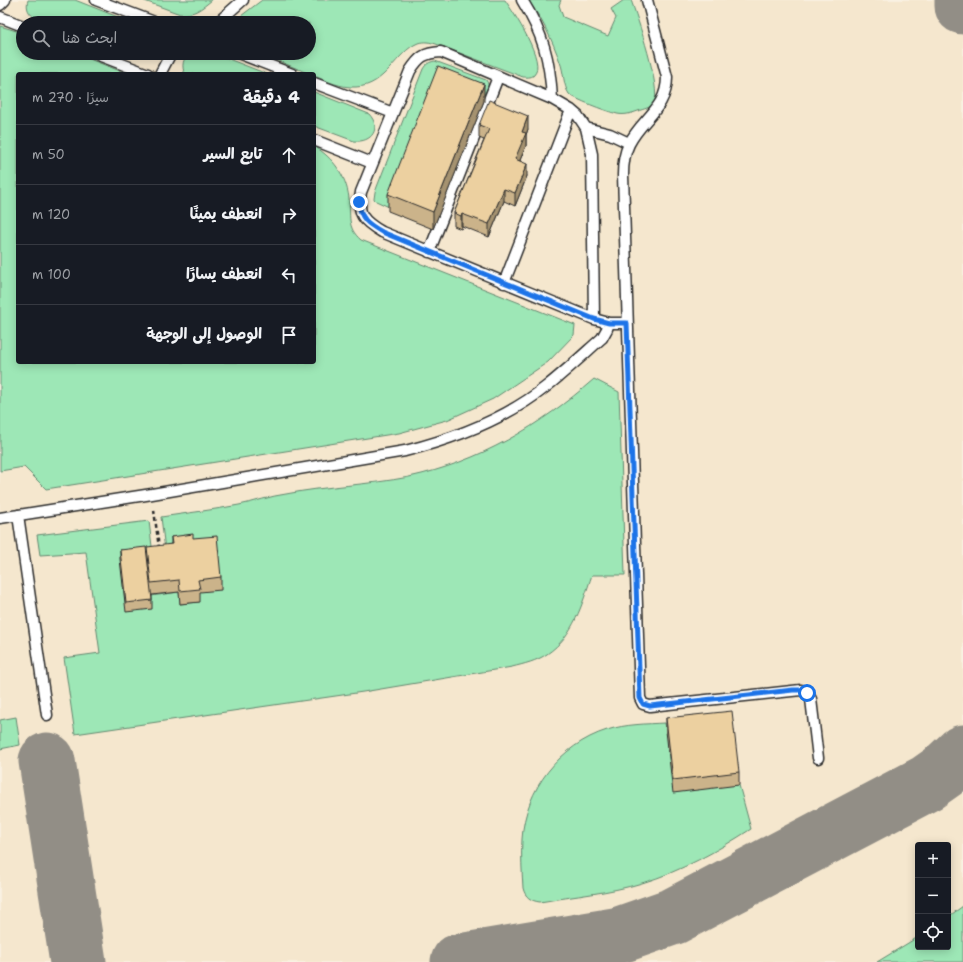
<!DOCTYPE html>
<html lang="ar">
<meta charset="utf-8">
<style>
:root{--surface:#171b24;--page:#242831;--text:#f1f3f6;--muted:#9ea1a6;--line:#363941}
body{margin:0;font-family:"Shantell Sans","Playpen Sans Arabic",sans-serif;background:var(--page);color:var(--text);direction:rtl}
.controls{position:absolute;right:12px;bottom:12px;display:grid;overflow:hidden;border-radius:4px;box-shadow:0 2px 10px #0003}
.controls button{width:36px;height:36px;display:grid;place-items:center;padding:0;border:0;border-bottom:1px solid var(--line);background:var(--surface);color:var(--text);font:20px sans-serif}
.stop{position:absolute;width:12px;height:12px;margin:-9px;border:3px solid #1a73e8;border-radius:50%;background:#fff}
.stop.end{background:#1a73e8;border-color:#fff;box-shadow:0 1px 4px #0008}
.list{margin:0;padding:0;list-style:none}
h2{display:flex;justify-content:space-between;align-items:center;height:52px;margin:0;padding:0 16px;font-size:17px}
h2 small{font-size:13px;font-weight:400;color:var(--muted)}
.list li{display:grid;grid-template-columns:26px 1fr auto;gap:12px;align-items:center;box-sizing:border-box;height:60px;padding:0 16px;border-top:1px solid var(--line)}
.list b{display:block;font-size:15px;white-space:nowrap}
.list em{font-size:13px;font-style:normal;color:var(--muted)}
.icon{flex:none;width:22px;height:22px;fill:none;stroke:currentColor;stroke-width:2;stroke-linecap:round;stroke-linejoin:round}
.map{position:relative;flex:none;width:963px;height:962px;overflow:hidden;direction:ltr}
.search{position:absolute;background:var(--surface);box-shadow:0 2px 10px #0003;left:16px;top:16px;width:300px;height:44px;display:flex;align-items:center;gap:10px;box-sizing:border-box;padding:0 14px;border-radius:22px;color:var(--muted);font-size:15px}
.panel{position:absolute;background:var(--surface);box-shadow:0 2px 10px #0003;left:16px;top:72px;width:300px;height:292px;border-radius:4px;direction:rtl}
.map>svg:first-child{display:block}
.built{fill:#f5e7ce;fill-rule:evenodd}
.green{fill:#9de7b6;stroke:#648970}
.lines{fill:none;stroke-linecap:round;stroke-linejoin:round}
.taxiway{stroke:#928e86;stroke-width:57}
.service-casing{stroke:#2b2b2b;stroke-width:13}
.path{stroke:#2b2b2b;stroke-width:2.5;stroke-dasharray:4 3;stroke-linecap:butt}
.service{stroke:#fff;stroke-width:10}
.wall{fill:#cbb38a;stroke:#2b2b2b}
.shaded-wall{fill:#a59270;stroke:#2b2b2b}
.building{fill:#ecd0a0;stroke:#2b2b2b}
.route{stroke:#1a73e8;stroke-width:5}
</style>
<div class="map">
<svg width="963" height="962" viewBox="0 0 963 962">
<rect width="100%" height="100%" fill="#f9f1e2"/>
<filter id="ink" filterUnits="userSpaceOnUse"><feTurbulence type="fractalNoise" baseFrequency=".025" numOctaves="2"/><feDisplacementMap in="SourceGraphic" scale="8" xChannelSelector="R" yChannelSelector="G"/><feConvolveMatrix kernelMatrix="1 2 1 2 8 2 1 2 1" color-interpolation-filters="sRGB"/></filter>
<g filter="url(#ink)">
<path class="built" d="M0 0H963V962H0ZM23 23H309V53H23ZM18 74H314V362H18ZM918 845H948V947H918Z"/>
<path class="green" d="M28 0H75L133 23H46C36 19 24 14 28 0Z
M142 0H212C201 9 194 15 180 14Z
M262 0H505C513 12 547 62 534 75 531 78 526 77 523 77L436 44C430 42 424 41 418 43 396 52 386 86 356 87 341 88 327 81 314 76V74H310L259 53H309V23H234L237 19Z
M528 0H561L559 5 563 17 608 36 616 18 611 9 624 0H631C637 17 662 89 654 103 651 108 643 109 638 111 630 114 622 116 614 113 606 111 574 99 569 94 563 85 564 72 560 62 552 39 542 19 528 0Z
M0 26 23 33V53H74L128 74H18V362H314V146C333 158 346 175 349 198 351 216 346 227 361 240L575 325 574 335 548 362 493 399 447 420 399 433 46 489 24 467 0 471Z
M189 53H213L267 74H185C181 66 183 59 189 53Z
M435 61 486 80C491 86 487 94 484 101L389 207 376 201 374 199 375 192 423 69C426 64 429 62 435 61Z
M314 92 369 114C382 128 372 143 354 141L314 126Z
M594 379 619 392 625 575H592C582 604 574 636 547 654 537 661 524 664 512 667L363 692 75 734 64 658 100 653 86 552 40 555 37 535 149 521 153 555 151 596 179 592 180 604 199 602 165 550 161 517C187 513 213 510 239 505 255 502 270 496 286 494 326 486 368 485 409 477 479 462 540 426 594 379Z
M16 717 20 745 0 749V720Z
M665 723 666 731 739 785 751 829C717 851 682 871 642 883 609 893 574 896 540 902 531 901 525 897 523 888 522 872 521 855 522 839 525 789 560 745 607 730 626 724 646 724 665 723Z
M963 906V962H877L918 937V947H948V917Z"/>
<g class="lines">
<path class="taxiway" d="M963 0V6
M47 761 78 962
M459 962 620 935 674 916 927 783 944 771 963 753"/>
<g class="service-casing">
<path id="service" d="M96 0 157 23
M522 0C543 34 550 59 552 99
M647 0 667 77C667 109 642 118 629 144 624 154 623 164 623 175L640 698 643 704 650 706 801 690 807 693 811 699 818 758
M0 5 5 0
M0 17 23 26
M217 23 243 0
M93 53 148 74
M238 53 292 74
M160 74 171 53
M314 83 393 113
M586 128 610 134 629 143
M314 140 372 163
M429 252 498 77
M504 283 571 110
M594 319 592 154 586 128 578 116 571 110 552 99 441 52C424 53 419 57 410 71L361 192C357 215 363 221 382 232L594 319 609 323H627
M18 515 47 715
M0 518 152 494 405 451C456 438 506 419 547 386 566 371 584 354 602 338L607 329 609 323"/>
</g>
<path class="path" d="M154 510 159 548"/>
<use href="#service" class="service"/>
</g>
<path class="wall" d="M484 101 433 229 388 211V194Z
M479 125 528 129 526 135V146L520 160 527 176 515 206 504 201 489 237 462 226 461 229 454 226V213L484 140 479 138Z
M171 537 193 538 221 577V590L200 592V602L180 604 179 592 152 595V609L126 612 120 559V550L147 552 171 544Z
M666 718 739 772V785L673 793 666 731Z"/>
<path class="shaded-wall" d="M484 84V101L433 229V212Z
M528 116V129L526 135V146L515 172V159L522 132Z
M527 164V176L515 206V193Z
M504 189V201L489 237V224Z
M462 214V226L461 229V216Z"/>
<path class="building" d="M438 66 484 84 433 212 388 194Z
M489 100 528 116 522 132 526 133 515 159 527 164 515 193 504 189 489 224 462 214 461 216 454 213 489 129 479 125Z
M193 534V538L217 536 221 577 198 580 200 589 180 591 179 580 151 583 147 547 172 544 171 537Z
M146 547 152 600 126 603 120 550Z
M732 711 739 772 673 780 666 718Z"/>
</g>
<g class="lines" filter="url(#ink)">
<path class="route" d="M359 202C360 219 368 224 382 232L594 319 609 323H627L640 698 643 704 650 706 793 690H801L807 693"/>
</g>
</svg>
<div class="controls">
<button>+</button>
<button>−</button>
<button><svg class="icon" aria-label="locate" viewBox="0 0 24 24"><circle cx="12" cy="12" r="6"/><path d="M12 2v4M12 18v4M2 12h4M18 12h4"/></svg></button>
</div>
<div class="stop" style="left:807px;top:693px"></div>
<div class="stop end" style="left:359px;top:202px"></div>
<div class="search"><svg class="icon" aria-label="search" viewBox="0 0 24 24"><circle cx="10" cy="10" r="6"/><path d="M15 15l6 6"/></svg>ابحث هنا</div>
<section class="panel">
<h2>4 دقيقة<small>سيرًا · 270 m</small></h2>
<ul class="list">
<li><svg class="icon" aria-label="ahead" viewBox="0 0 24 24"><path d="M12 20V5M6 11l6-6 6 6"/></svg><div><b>تابع السير</b></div><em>50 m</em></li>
<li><svg class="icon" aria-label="right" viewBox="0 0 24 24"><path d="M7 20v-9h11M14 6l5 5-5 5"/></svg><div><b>انعطف يمينًا</b></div><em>120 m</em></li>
<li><svg class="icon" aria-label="left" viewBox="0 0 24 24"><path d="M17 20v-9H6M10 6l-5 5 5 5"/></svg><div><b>انعطف يسارًا</b></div><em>100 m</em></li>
<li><svg class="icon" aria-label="arrive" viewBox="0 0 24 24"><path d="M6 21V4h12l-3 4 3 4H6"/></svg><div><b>الوصول إلى الوجهة</b></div></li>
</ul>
</section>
</div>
